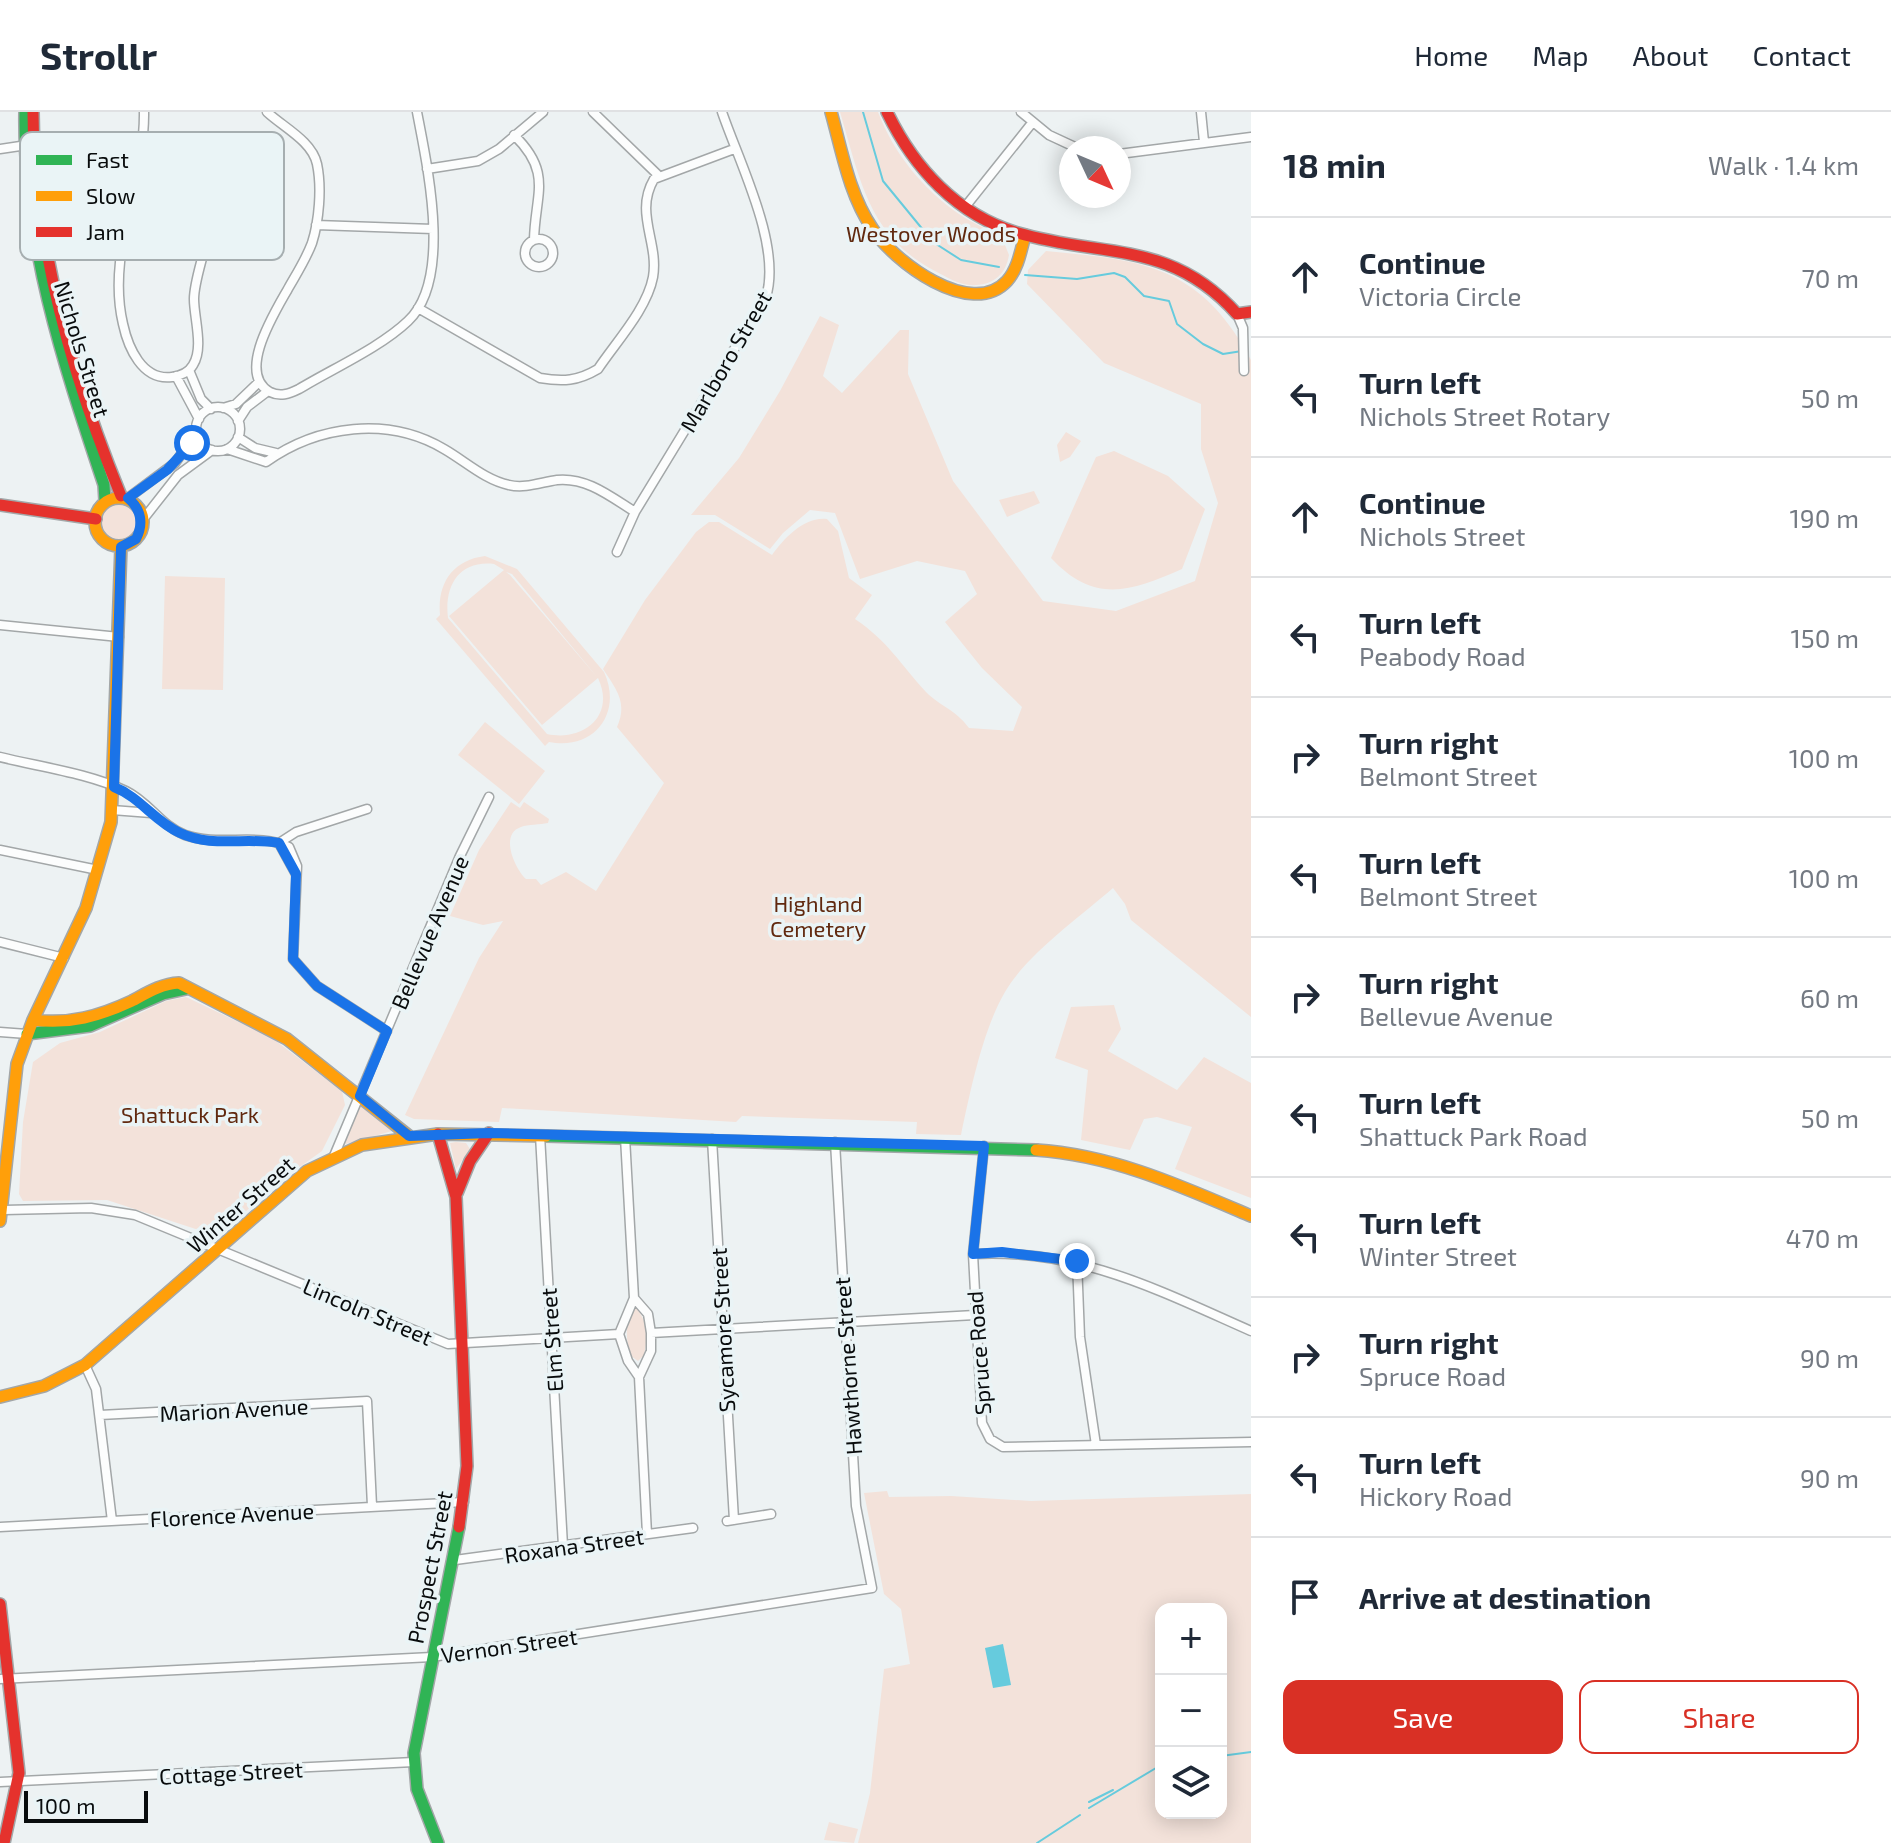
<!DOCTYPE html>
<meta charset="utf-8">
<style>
:root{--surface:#fff;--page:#f2f2f3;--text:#1f2937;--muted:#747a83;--line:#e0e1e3;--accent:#d93025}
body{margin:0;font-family:"Exo 2",sans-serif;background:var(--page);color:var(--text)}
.controls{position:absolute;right:24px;bottom:24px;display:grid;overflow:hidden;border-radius:16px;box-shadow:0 4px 20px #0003}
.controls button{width:72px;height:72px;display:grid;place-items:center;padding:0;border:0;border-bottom:2px solid var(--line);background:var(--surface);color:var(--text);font:40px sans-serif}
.compass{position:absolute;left:1059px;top:24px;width:72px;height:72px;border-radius:50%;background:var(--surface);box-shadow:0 4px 20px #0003;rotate:134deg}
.scale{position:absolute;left:24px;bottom:20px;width:124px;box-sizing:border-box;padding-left:8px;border:4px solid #090c0d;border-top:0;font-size:22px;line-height:28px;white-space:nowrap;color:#090c0d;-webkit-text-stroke:6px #eaf4f6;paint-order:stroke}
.stop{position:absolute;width:24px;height:24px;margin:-18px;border:6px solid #1a73e8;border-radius:50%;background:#fff}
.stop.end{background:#1a73e8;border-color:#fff;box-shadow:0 2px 8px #0008}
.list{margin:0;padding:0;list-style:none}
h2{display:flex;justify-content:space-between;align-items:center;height:104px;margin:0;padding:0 32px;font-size:34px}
h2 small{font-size:26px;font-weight:400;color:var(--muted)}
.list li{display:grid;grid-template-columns:52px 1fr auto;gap:24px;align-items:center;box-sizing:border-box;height:120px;padding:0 32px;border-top:2px solid var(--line)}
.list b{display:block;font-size:30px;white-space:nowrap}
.list p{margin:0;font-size:26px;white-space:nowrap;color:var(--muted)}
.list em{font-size:26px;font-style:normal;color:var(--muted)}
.actions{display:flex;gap:16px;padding:24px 32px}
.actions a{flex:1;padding:18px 0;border:2px solid var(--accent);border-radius:16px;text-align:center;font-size:28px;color:var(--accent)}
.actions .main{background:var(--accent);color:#fff}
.icon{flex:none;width:44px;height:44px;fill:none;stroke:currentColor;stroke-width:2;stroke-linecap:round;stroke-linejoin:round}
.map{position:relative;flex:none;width:1251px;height:1731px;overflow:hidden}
header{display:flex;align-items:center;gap:48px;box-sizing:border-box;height:112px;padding:0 40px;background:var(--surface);border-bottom:2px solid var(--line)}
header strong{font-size:38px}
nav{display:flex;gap:44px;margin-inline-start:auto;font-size:28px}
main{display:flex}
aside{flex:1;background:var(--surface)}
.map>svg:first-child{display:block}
.green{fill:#f3e2da;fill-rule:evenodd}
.water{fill:#66cbdd}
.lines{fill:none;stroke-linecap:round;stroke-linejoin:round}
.stream{stroke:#66cbdd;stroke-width:2}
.street-casing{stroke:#a3a7a8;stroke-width:11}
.fast-casing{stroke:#a3a7a8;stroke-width:14}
.slow-casing{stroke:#a3a7a8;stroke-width:14}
.jam-casing{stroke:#a3a7a8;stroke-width:14}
.street{stroke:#fcfdfd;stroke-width:8}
.fast{stroke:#30b455;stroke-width:11}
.slow{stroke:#ff9f0a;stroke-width:11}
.jam{stroke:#e5322d;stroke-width:11}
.route{stroke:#1a73e8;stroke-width:10}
.labels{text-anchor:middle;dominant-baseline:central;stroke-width:7;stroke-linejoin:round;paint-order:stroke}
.park-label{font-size:22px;fill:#61290f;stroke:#eaf4f6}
.street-label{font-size:22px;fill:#090c0d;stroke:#eaf4f6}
.key{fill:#eaf4f6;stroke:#a6aeb0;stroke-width:2}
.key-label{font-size:22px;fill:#090c0d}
</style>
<header>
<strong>Strollr</strong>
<nav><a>Home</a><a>Map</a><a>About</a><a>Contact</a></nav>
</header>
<main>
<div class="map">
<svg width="1251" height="1731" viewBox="0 0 1251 1731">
<rect width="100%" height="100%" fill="#edf2f3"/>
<path class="green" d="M840 0H878C894 42 923 77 959 102 973 112 990 117 1003 128L1009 143C1006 161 995 172 976 173 962 175 947 165 935 159 868 124 860 67 840 0Z
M1046 139C1144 148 1201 154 1251 248V905L1131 808 1125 792 1113 776C1080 805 1026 843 1005 880 983 917 970 980 961 1023L916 1022 917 1010 742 1004 736 1010 502 996 499 1010 414 1007 405 1003 479 846 503 809 483 813 450 804 479 738 511 690 520 696 524 690 549 707 548 711C540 713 528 712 521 715 499 722 515 757 526 767H536L541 773 566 760 596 779 664 671 617 615C628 590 616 577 603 557L645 488 696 420 709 410H719L772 443C784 426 805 404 827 407L838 419 849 466 872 483 855 507C889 530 900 552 926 580 941 595 955 597 969 616L1013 619 1022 595 982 556 945 510 977 482 965 459 917 449 860 467 835 401 810 398 783 421 770 437 715 403H691L739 346 780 279 820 204 839 213 823 264 842 281 900 218H909L908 262 953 369 1043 489 1116 499 1195 469 1218 391 1201 337V292L1104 251 1027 172 1028 158Z
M1066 320 1081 329 1070 345 1060 350 1057 333Z
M1114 339 1168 364 1205 397 1182 457C1130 480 1094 492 1051 446L1096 345Z
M1034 379 1040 391 1007 405 999 388Z
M101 410a18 18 0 1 1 36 0a18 18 0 1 1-36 0Z
M485 444 517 457 604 560C623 601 594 639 549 630L545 634 436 507 440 503C437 471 453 448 485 444ZM494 452 504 458 449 504 542 613 598 566C616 604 583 630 547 622L448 506C444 474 459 448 494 452ZM506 460 512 462 597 565 510 463Z
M165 464 225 466 223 578 162 577Z
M485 610 545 659 519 692 458 643Z
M186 885 272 926 342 979 345 993 322 1039 287 1064 217 1124 107 1088 23 1089 19 1082 23 1010 33 950 60 931 100 920 166 889Z
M1114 893 1121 917 1108 939 1177 978 1204 945 1251 971V1086L1175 1057 1192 1015 1157 1005 1144 1007 1130 1038 1081 1028 1088 958 1055 946 1071 895Z
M361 993 392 1019 346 1032 345 1031Z
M456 1030 466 1031 470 1037 456 1057 450 1031Z
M634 1194C648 1207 648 1226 644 1243L638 1249 631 1244C625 1225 625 1211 634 1194Z
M887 1379 889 1385 951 1384 1031 1389 1251 1382V1731H858L870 1681 884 1557 910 1552 901 1497 884 1482 864 1381ZM1161 1497H1221V1701H1161Z
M829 1710 858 1717 854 1731 824 1728Z"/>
<path class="water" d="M1003 1532 1011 1573 993 1576 985 1536Z"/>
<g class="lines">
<path class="stream" d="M863 0 883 69 933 130 961 148 999 155
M1025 163 1077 167 1114 161 1125 165 1144 184 1169 189 1177 212 1203 232 1223 242 1242 239
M1221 1644 1251 1640
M1089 1690 1113 1678
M1089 1696 1161 1653
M1037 1731 1080 1703"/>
<g class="street-casing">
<path id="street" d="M267 0C283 15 312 29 317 52 322 76 319 109 312 131 306 147 297 161 289 175 277 197 235 261 270 280 280 285 289 282 299 277 332 257 381 235 408 209 453 167 427 53 417 0
M593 0 658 63
M1021 0 1049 23 1077 36
M1201 0 1204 30
M514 23C553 61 535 82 534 128
M0 37 27 33
M1119 42 1251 25
M137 57 189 67C232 90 194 152 194 187 194 206 204 236 193 253 189 260 180 264 172 265 142 269 128 235 123 212 106 141 145 70 144 0
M427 57 478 49 499 37 543 0
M965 95 1032 11
M316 113 433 117
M525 141a14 14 0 1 1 28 0a14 14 0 1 1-28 0Z
M418 196 540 266C563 270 578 269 598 257 616 230 647 197 653 165 659 130 634 101 654 67L734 37
M1237 202 1243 216 1244 259
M189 258 201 287 211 297
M176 264 199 307
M196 317a22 22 0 1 1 44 0a22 22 0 1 1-44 0Z
M223 296 236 292 259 270
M238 309 247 295 268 279
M238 325 255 336 276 341
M227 337 266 350C318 313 388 304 444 337 465 349 485 368 509 373 525 377 542 370 557 368 587 365 611 385 635 400
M128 386 175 351 196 321
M141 410 178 363 212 338
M617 440 635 400 766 185C782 134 739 50 722 0
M0 513 119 525
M0 645C40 655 88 661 126 679 149 690 161 714 185 723 219 735 258 720 289 735L297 754 293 847 317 874 387 919
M112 698 151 701
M279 731 296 720 367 697
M279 731 296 762
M0 738 98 758
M0 830 64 846
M0 920 27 922
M540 1023 563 1434
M625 1025 634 1186 619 1222 628 1249 639 1265
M712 1027 734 1408
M984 1034 973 1142 982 1311 990 1327 1003 1335 1251 1330
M334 1044 460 744 489 685
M4 1098 91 1096 135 1103 448 1232 619 1222
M973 1142C1078 1136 1158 1178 1251 1219
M1077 1149 1080 1225 1096 1333
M634 1186 648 1202 651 1221V1239L639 1265 647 1422
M651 1221 975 1203
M85 1253 96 1277 112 1409
M100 1303 367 1289 372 1394
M727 1409 771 1402
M0 1415 464 1390
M455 1448 693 1416
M0 1567 432 1545 872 1476 856 1394 835 1030
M0 1670 414 1650"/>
</g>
<g class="fast-casing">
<path id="fast" d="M25 0C23 131 63 250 104 373L105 389
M27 922 90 914 163 882 186 877
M546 1024 1036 1038
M438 1731 417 1677 414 1641 459 1415"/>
</g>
<g class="slow-casing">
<path id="slow" d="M831 0C842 39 849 82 872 116 893 149 971 208 1007 169 1018 157 1021 138 1025 123
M95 410a24 24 0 1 1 48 0a24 24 0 1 1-48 0Z
M33 908C69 913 100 904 132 889 147 881 161 872 179 871L287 927 409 1024
M1036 1038C1113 1043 1181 1074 1251 1104
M0 1109 17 952 33 908 86 796 111 710 121 435
M0 1285 44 1274 85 1253 307 1059 362 1033 438 1022 546 1024"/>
</g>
<g class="jam-casing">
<path id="jam" d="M33 0C34 132 71 262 121 384
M887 0C914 56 957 103 1018 121 1104 146 1171 128 1237 202L1251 200
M0 393 96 407
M438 1022 456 1085 467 1354 459 1415
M457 1081 470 1049 489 1021
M0 1492 19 1661 4 1731"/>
</g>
<use href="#street" class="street"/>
<use href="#fast" class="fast"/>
<use href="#slow" class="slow"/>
<use href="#jam" class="jam"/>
</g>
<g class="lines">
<path class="route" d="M192 331 167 358 128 386C141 397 144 411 136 427L121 435 114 675C140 685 154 709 180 721 212 736 245 725 279 731L296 762 293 847 317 874 387 919 360 984 409 1024 489 1021 984 1034 973 1142 1002 1140 1077 1149"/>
</g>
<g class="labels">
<g class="park-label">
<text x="931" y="121">Westover Woods</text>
<text x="818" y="791">Highland<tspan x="818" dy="25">Cemetery</tspan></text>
<text x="190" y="1002">Shattuck Park</text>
</g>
<g class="street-label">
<text transform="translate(83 237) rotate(73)">Nichols Street</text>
<text transform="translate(725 249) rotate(-60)">Marlboro Street</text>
<text transform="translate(429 820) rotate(-67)">Bellevue Avenue</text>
<text transform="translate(240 1092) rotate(-41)">Winter Street</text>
<text transform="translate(368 1199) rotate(23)">Lincoln Street</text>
<text transform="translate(722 1218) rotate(-93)">Sycamore Street</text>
<text transform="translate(551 1228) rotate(-94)">Elm Street</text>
<text transform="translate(978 1241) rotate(-94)">Spruce Road</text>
<text transform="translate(847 1254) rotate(-94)">Hawthorne Street</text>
<text transform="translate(234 1297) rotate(-3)">Marion Avenue</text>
<text transform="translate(232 1402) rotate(-3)">Florence Avenue</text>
<text transform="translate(574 1433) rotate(-8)">Roxana Street</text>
<text transform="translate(429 1455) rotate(-79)">Prospect Street</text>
<text transform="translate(509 1533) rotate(-8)">Vernon Street</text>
<text transform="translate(231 1660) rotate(-3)">Cottage Street</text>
</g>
</g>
<rect x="20" y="20" width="264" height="128" rx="12" class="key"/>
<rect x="36" y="43" width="36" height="10" fill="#30b455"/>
<rect x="36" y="79" width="36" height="10" fill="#ff9f0a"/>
<rect x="36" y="115" width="36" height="10" fill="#e5322d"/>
<g class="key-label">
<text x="86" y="56">Fast</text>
<text x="86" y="92">Slow</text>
<text x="86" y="128">Jam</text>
</g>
</svg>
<div class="controls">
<button>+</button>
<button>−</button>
<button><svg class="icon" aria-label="layers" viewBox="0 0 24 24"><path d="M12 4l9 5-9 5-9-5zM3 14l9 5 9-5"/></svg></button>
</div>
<svg class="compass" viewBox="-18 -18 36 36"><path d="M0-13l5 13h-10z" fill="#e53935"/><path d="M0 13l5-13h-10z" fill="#747a83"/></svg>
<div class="scale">100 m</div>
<div class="stop" style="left:192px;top:331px"></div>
<div class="stop end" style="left:1077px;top:1149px"></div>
</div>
<aside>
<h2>18 min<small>Walk · 1.4 km</small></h2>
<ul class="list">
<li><svg class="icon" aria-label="ahead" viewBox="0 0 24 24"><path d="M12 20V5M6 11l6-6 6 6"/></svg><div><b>Continue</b><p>Victoria Circle</p></div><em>70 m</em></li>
<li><svg class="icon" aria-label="left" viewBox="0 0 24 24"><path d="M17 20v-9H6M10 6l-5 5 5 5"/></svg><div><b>Turn left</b><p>Nichols Street Rotary</p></div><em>50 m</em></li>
<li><svg class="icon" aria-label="ahead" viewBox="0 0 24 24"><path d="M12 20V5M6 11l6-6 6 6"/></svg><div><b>Continue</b><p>Nichols Street</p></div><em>190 m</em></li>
<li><svg class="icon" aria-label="left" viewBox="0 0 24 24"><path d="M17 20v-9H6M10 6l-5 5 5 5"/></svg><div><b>Turn left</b><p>Peabody Road</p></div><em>150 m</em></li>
<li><svg class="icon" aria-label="right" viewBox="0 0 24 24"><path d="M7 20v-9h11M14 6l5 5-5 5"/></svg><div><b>Turn right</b><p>Belmont Street</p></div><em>100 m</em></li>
<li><svg class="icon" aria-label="left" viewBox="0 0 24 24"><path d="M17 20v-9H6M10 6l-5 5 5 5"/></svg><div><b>Turn left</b><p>Belmont Street</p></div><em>100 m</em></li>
<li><svg class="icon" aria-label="right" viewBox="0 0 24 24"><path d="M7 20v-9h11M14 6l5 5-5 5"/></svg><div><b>Turn right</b><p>Bellevue Avenue</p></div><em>60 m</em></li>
<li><svg class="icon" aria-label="left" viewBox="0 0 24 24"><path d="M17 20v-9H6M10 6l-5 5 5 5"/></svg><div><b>Turn left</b><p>Shattuck Park Road</p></div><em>50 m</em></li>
<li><svg class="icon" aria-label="left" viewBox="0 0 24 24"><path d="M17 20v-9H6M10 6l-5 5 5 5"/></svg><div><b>Turn left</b><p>Winter Street</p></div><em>470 m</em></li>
<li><svg class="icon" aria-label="right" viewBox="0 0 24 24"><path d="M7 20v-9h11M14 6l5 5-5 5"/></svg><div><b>Turn right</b><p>Spruce Road</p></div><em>90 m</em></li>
<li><svg class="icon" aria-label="left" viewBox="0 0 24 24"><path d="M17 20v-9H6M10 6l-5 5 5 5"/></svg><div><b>Turn left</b><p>Hickory Road</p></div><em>90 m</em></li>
<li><svg class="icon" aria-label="arrive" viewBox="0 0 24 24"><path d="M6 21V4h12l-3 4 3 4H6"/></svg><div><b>Arrive at destination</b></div></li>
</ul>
<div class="actions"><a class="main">Save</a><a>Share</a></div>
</aside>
</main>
